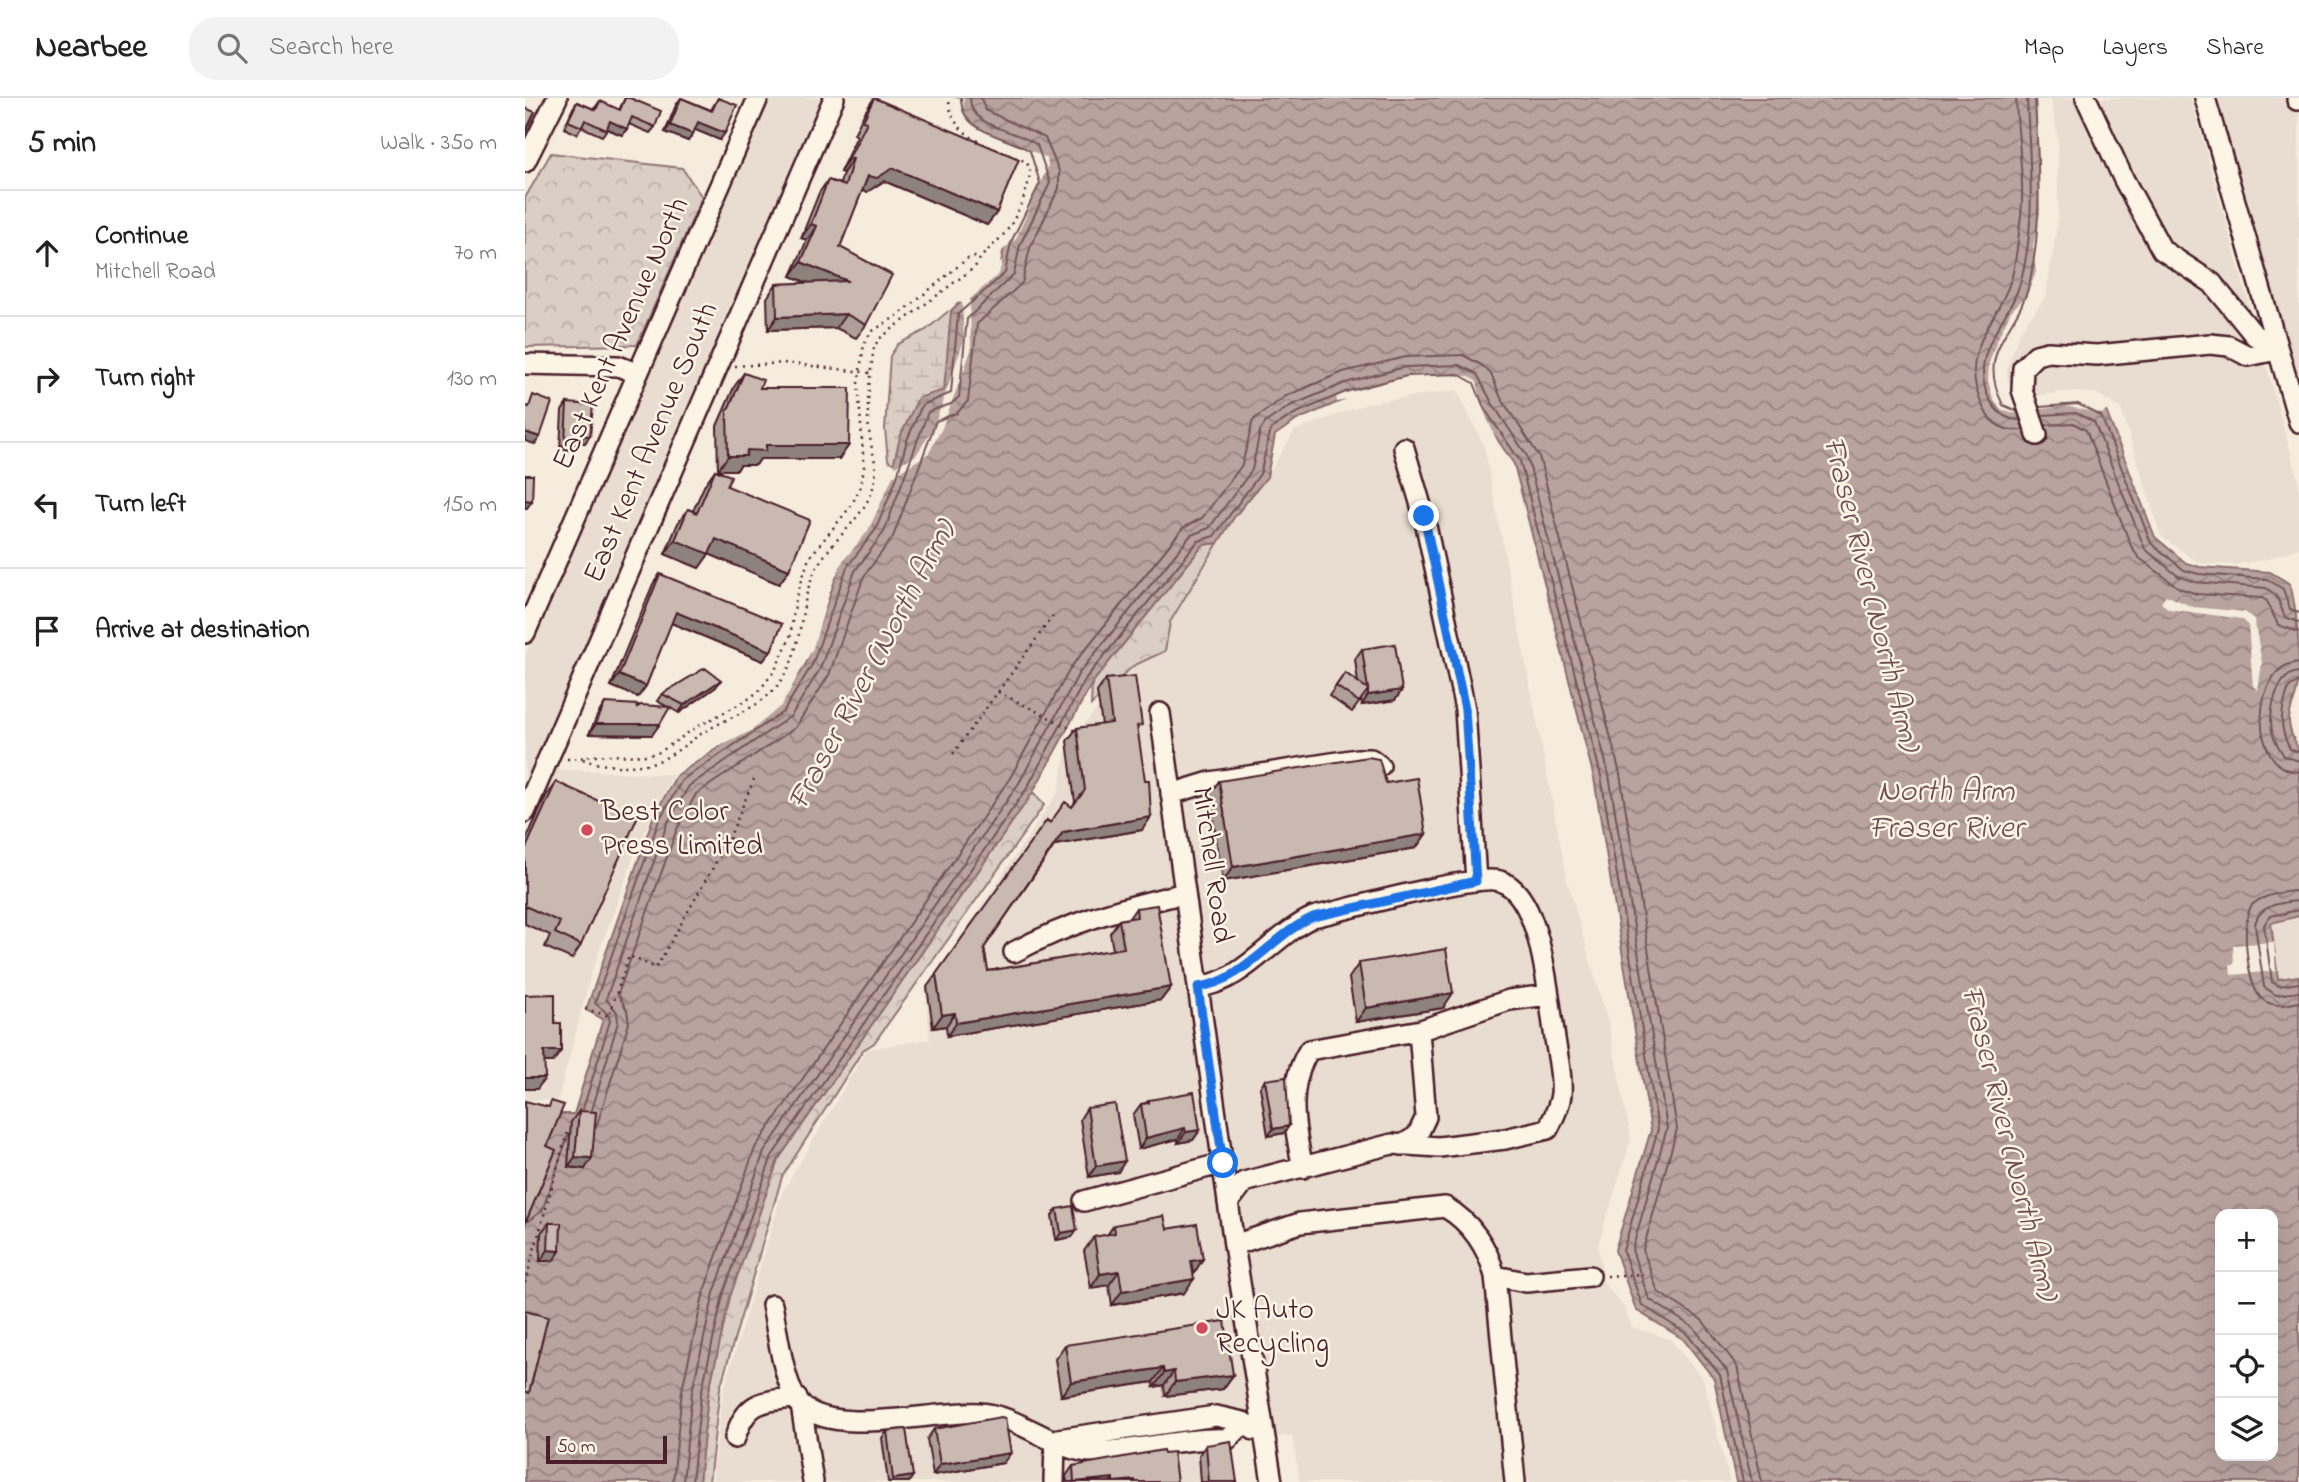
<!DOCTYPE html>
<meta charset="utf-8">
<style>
:root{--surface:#fff;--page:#f2f2f2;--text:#222;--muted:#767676;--line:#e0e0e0}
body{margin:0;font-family:"Indie Flower",sans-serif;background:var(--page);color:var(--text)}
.controls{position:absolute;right:21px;bottom:21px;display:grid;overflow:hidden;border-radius:14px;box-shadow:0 7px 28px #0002}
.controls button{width:63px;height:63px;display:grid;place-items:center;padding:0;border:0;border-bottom:2px solid var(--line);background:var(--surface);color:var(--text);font:35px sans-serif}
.scale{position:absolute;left:21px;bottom:18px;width:121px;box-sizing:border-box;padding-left:7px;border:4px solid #4a1f2b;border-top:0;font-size:19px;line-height:24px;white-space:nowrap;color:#4a1f2b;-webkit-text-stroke:5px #fcf5e5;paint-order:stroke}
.stop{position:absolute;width:21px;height:21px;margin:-16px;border:5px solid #1a73e8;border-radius:50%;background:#fff}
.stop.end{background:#1a73e8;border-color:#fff;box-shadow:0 2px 7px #0008}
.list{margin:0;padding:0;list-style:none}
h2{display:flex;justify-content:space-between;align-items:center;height:91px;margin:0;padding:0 28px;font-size:30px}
h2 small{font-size:23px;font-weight:400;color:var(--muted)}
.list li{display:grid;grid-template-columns:46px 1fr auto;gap:21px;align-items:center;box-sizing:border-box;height:126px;padding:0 28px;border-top:2px solid var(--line)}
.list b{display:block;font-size:26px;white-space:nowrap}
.list p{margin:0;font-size:23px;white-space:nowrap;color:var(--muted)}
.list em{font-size:23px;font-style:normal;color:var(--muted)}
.icon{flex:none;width:38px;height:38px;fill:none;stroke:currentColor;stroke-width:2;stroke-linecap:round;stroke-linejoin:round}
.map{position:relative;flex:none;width:1774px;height:1384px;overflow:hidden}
header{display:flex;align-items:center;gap:42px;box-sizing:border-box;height:98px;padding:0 35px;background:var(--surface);border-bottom:2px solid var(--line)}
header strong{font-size:33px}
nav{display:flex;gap:38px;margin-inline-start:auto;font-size:24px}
.search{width:490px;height:63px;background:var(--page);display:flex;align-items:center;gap:18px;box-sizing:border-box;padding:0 24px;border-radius:28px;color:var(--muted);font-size:26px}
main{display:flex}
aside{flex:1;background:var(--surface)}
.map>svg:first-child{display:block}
.built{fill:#e8ddd0}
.forest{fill:url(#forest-crowns);stroke:#927678;stroke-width:2}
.wetland{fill:url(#wetland-marsh);stroke:#927678;stroke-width:2}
.water{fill:url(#water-waves);stroke:#8c6e70;stroke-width:2;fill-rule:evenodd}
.pier{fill:#f5ecde}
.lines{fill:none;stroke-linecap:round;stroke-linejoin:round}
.shore{stroke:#765459;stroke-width:2}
.minor-casing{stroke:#4a1f2b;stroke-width:24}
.path{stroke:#4a1f2b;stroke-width:2.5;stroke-dasharray:2 5;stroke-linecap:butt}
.minor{stroke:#fcf5e5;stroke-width:19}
.wall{fill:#ae9f98;stroke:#4a1f2b;stroke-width:2}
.shaded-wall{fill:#8d827c;stroke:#4a1f2b;stroke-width:2}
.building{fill:#cab9b1;stroke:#4a1f2b;stroke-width:2}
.route{stroke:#1a73e8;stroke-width:9}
.poi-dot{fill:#d1495b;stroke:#fcf5e5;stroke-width:2.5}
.labels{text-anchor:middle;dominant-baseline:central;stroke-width:5;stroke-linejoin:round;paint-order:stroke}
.street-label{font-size:30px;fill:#4a1f2b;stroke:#fcf5e5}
.poi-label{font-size:30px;fill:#4a1f2b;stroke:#fcf5e5;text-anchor:start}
.water-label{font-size:32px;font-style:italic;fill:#704d53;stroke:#fcf5e5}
</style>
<header>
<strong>Nearbee</strong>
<div class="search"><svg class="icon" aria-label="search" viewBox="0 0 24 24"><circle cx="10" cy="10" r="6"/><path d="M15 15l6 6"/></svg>Search here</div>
<nav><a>Map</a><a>Layers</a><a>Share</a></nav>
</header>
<main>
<aside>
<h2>5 min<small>Walk · 350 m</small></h2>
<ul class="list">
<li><svg class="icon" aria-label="ahead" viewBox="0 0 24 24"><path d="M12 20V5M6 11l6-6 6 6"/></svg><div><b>Continue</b><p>Mitchell Road</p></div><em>70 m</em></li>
<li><svg class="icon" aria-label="right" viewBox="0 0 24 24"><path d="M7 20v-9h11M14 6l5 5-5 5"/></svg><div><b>Turn right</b></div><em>130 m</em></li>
<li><svg class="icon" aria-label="left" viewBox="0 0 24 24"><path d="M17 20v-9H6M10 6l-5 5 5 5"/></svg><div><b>Turn left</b></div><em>150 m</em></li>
<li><svg class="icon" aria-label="arrive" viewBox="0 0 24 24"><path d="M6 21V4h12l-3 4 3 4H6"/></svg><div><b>Arrive at destination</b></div></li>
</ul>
</aside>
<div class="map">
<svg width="1774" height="1384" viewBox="0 0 1774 1384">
<defs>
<pattern id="forest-crowns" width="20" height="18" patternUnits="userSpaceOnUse" patternTransform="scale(1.75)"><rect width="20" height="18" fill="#dbcec4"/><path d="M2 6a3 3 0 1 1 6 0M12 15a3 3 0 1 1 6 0" fill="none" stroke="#bdb0a9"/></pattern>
<pattern id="wetland-marsh" width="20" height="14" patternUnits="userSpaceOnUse" patternTransform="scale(1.75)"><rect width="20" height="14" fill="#dbcec4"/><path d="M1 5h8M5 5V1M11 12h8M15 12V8" fill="none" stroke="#bdb0a9"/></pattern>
<pattern id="water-waves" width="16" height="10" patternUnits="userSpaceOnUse" patternTransform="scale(1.75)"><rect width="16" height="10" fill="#b8a39e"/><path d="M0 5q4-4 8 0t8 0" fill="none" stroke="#988481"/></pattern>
</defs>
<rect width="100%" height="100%" fill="#f5ecde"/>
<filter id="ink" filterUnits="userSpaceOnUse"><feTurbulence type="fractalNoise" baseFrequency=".0143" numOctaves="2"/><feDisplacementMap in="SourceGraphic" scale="14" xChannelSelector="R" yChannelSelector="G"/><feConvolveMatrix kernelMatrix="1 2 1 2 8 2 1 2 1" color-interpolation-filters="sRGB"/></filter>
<g filter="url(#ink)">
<path class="built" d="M242 0H296L0 690V557Z
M1526 0H1666L1774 384V450L1743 461 1707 467 1674 465 1636 438 1596 311 1571 295 1537 294 1489 302 1482 278 1483 267 1495 233 1521 199 1533 119V42Z
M1680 0H1774V324Z
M932 292 959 348 1043 786 1084 928 1106 1041 1073 1147 1079 1186 1098 1208 1107 1229 1145 1241 1178 1281 1205 1384H775L767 1337 702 1347 709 1384H187L198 1294 257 1095 342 951 405 941 400 891 534 693 541 653 553 634 608 568 640 553 645 524 710 418 742 379 769 333 844 305Z
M31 671 148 677 114 744 66 876 33 1002H0V739Z
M1774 818V878L1753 881 1752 874 1709 867 1749 844 1746 825Z"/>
<path class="forest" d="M26 55 157 70 177 99 112 247 0 249V100Z
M693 445 645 524 640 553 608 568 566 607 567 585 678 447Z
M508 694 519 707 349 945 338 952 257 1079 195 1290 184 1384H174L183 1297 206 1193 253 1062Z"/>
<path class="wetland" d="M434 204 438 205 419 302 371 368 363 362 360 331 365 258 373 246 401 232Z"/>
<path class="water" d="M430 0H1517L1523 116 1512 184 1476 260 1474 274 1484 304 1535 298 1581 313 1630 439 1661 465 1675 469 1745 474 1765 486C1773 517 1774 547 1774 579 1771 614 1753 614 1774 652V818L1746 825 1753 881 1774 878V1384H1211L1189 1281 1158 1241 1111 1212 1090 1152 1126 1032 1069 680 989 366 953 313 943 289 933 282 884 285 825 299 772 322 750 337 742 379 710 418 693 445 678 447 567 585 508 694 253 1062 205 1199 183 1297 174 1384H0V1116L33 1016H49L78 921 61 912 128 720 151 678 252 610 281 565 316 465 344 428 366 376 375 339 393 300 419 292 426 213 475 171 480 142 509 81 500 57 444 34ZM1695 1116H1748V1358H1695Z"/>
<path class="pier" d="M426 0H439L438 14 450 28 522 60 523 68 491 141 473 156 476 140 505 81 497 60 441 36 426 16Z
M1511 0H1521L1526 116 1512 196 1479 261 1477 273 1489 302 1535 295 1556 296 1585 311 1576 316 1540 308 1487 315 1475 311 1468 300 1463 283 1464 265 1472 242 1486 213 1502 197 1511 174 1508 148 1515 115Z
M478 162 474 176 445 201 446 253 417 330 404 355 368 378 343 433 318 463 307 486 288 550 257 607 226 633 176 656 157 671 168 660 250 608 277 563 313 464 341 426 365 364 371 368 391 357 408 331 439 242 437 205 433 204 423 214V211Z
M890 276 944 278 952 284 958 311 975 350 950 315 941 292 932 286 884 288 812 304 811 298Z
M1641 497 1668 509 1720 514 1729 521 1737 565 1733 592 1728 588 1723 527 1717 521 1644 511 1636 505Z
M1749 844 1751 873 1706 877 1705 867 1709 866 1708 847Z"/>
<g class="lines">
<path class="shore" d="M1491 0C1492 38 1500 80 1496 118 1493 138 1492 162 1486 182 1469 231 1431 254 1459 311 1466 327 1481 334 1498 332
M1515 309 1553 306 1576 318 1626 445 1659 472 1674 476 1742 481 1758 491 1765 511 1774 515
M1492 313 1478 307C1449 250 1494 234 1505 183 1518 121 1513 62 1510 0
M1517 317 1551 315 1569 324 1620 451 1653 478 1670 484 1741 490 1751 497 1760 519 1774 524
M1495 322C1470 322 1457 294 1458 271 1460 238 1488 214 1496 182 1512 122 1504 61 1502 0
M1521 327 1548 325 1561 332 1606 448 1613 459 1654 490 1672 496 1737 500 1742 503 1753 527 1774 534
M1774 564C1726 566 1722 672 1774 674
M1774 574C1750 576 1742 618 1748 637 1750 644 1755 651 1759 658L1774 663
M1774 583 1764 589C1756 612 1753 629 1765 651L1774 654
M1774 793C1760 793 1737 797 1727 807 1715 821 1722 890 1737 901 1748 910 1761 907 1774 904
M1774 803C1757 804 1733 807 1730 827L1739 889 1751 897 1774 894
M1774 812 1745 818 1739 827 1747 884 1754 888 1774 885
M58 1011 85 923 83 916 70 905 134 722 157 682 258 614 287 567 322 469 351 431 372 379 382 342 397 307 426 295 433 216 480 175 486 144 515 85 505 53C480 37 436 36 436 0
M67 1012 93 924 92 914 81 901 142 726 164 688 266 618 295 571 330 473 359 434 403 314 426 306 434 299 442 221 489 176 495 147 525 85 512 47C492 31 445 31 445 0
M71 1030 104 925 102 912 93 896 152 731 171 696 270 630 304 577 339 478 368 439 411 323 432 315 443 303 452 226 497 185 505 150 534 90V73L520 40 460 12 456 0
M3 1123 17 1113 44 1035
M148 1384 157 1292 179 1193 230 1050 485 680 546 569 658 430 677 420 717 367 728 322 761 298 818 274 881 259 938 257 958 268 966 276 976 300 1014 358 1095 676 1152 1031 1118 1152 1133 1194 1177 1222 1212 1268 1237 1384
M158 1384 167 1294 189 1195 239 1054 494 685 554 575 666 437 684 430 727 372 735 333 741 324 765 308 820 285 880 269 934 267 952 276 967 305 1002 358 1084 677 1142 1030 1107 1152 1124 1201 1169 1230 1202 1273 1227 1384
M167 1384 176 1296 198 1197 247 1058 502 690 561 580 673 443 689 438 735 376 746 331 769 316 823 293 882 278 933 276 949 285 959 310 995 363 1076 678 1133 1031 1098 1153 1117 1207 1162 1236 1195 1277 1218 1384"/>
<g class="minor-casing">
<path id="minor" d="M1561 0 1599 82 1637 152 1687 185 1730 238 1749 242
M1680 0 1774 324
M1772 2H1774
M0 64 32 0
M0 266 93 268 111 275
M1512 337 1497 292 1498 270 1511 257 1523 254 1572 257 1685 246 1704 248 1723 258 1752 252
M879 350 899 418 940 611 951 783
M0 535 233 0
M635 615 709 1147 747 1384
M646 696 685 684 832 661H846L855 668
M0 714 309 0
M489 854C547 823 597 810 660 795
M673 889C719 884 747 838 788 819 820 812 952 775 975 783 1016 796 1023 896 1029 933 1031 953 1038 976 1036 996 1035 1008 1028 1021 1023 1031L980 1041 914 1049 867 1046 719 1084 703 1105
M877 1047 892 1038 901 1019 894 933
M778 1070C769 1029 761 989 784 952L896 932 984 902 1023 897
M559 1103 698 1065
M709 1147 775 1125 920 1109C946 1124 963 1150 970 1178L990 1384
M970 1178 1001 1184 1065 1178
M247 1207C252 1230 259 1293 277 1308 314 1339 409 1312 455 1315 493 1317 531 1353 566 1354 612 1354 657 1339 703 1341L719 1325
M276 1307 288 1384
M210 1340C221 1303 237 1303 272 1300
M533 1341 691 1318 718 1324 729 1332
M529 1384 530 1342"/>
</g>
<path class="path" d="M210 268 262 265 345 275
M473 594 551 633
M428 656 530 515
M42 661C52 661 59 659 69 658 91 655 113 661 135 654L170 630 222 602 234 593 250 572 265 540 271 500 284 460 326 408 336 388 339 369 333 286 339 246 346 234 375 216 443 160 454 158
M58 661C75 669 107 670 126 665 145 661 160 646 176 636 207 616 242 610 261 575 279 542 274 505 290 473 306 440 340 422 349 386 354 368 347 357 345 339 340 311 345 278 349 249L354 241 450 169C458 153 473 145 483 131 493 116 506 87 505 69L499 63C468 49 424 40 424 0
M60 911 84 918 104 858 131 870 203 743 229 681
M1082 1178 1118 1176
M0 1185 42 1035"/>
<use href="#minor" class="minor"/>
</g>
<path class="wall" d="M100 0 130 29 125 35 104 26 97 37 82 31 77 38 57 29 52 36 39 30 48 10 52 4 69 11 75 3 94 12Z
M156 0 186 12 193 0 195 42 169 31 163 43 140 34 151 7Z
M349 0 472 114 462 127 359 83 342 94 337 93 315 149 341 227 331 240 311 230 243 232 242 200 251 186 283 185 266 178 282 142 276 140 294 95 303 82 315 86 318 75 315 74 332 38 329 36 340 14Z
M219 275 235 290 324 347 314 361H235L231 367H215L212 372H193L192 328 209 289Z
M42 305 60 345H53L48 352 35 351 37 313Z
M190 372 264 472 254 486 184 456 174 470 140 456 153 425 163 411 168 413 180 386Z
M135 476 246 553 238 563 146 525 121 588 113 599 86 588 128 486Z
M837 551 877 592 870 602 837 607 836 602 827 614 804 598 820 575 833 585 830 561Z
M581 581 613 632 617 732 530 747 459 850 463 873 588 852 585 835 594 822 604 820 611 810 646 889 636 902 422 938 421 928 408 930 402 889 522 722 525 725 547 709 550 704 542 643 552 630 577 627 572 594Z
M191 589 154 615 144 609 127 637 64 636 73 616 80 605 111 610 143 609 132 603 137 596Z
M694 683 861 685 901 736 891 750 698 783 684 697Z
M31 684 56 847 47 861 20 849 25 837 0 826V744L21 698Z
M834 865 918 910 831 924 824 880Z
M740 982 759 1035 743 1038 735 989Z
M624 1002 675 1032 668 1042 653 1045V1041L614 1051 608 1017 616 1006 621 1005Z
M562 1010 593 1074 564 1079 555 1021Z
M54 1013 60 1071 43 1069 46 1024Z
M532 1111 552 1132 547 1139 531 1142 527 1118Z
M24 1125 35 1153 28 1163H15L16 1135Z
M589 1127 642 1131 669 1175 659 1195 587 1207 584 1187 566 1190 559 1153 569 1139 582 1137Z
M540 1247 708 1277 698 1291 640 1298 639 1287 629 1289 628 1284 536 1298 530 1261Z
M409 1331 478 1365 408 1377 402 1341Z
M362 1333 384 1384H363L357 1340Z
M681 1347 712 1384H676L674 1357Z
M639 1355 652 1384H542L541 1378 548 1368Z"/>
<path class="shaded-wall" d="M85 23 102 31 97 37 80 30Z
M173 24 200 35 195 42 168 31Z
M145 27 168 36 163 43 140 34Z
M324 60 328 61 318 75 315 74Z
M368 70 472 114 462 127 359 83 342 94 333 92 343 78Z
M286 126 292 128 282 142 276 140Z
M276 164 323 183 313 197 266 178Z
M321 216 311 230 243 232 252 219Z
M0 334 15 339 10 346 0 343Z
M54 337 65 338 60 345 49 344Z
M40 344 53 345 48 352 35 351Z
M241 347H324L314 361H235L231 367H215L212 372H193L203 358Z
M0 402 7 403 2 410H0Z
M191 441 264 472 254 486 184 456 174 470 140 456 150 442Z
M151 514 246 553 238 563 144 524Z
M94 577 121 588 113 599 86 588Z
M196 582 191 589 154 615 159 607Z
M877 592 870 602 837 607 843 597Z
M71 626H135L127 637 64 636Z
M626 719 617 732 529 747 538 734Z
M901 736 891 750 698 783 708 769Z
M646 889 636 902 422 938 431 925Z
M928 895 918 910 831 924 841 910Z
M430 915 421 928 408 930 417 917Z
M19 953H36L28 964H11Z
M0 980H20L12 991H0Z
M764 1028 759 1035 743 1038 748 1031Z
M660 1030 653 1041 614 1051 621 1040Z
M675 1032 668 1042 653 1045 661 1034Z
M50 1059 67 1060 60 1071 43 1069Z
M600 1063 593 1074 564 1079 571 1068Z
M552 1132 547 1139 531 1142 536 1135Z
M23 1152 35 1153 28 1163H15Z
M678 1161 669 1175 656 1177 666 1163Z
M594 1173 584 1187 566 1190 575 1176Z
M669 1181 659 1195 587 1207 597 1193Z
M638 1270 628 1284 536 1298 546 1284Z
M649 1273 639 1287 629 1289 639 1275Z
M708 1277 698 1291 640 1298 650 1284Z
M486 1355 478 1365 408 1377 415 1366Z
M388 1378 384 1384H366L368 1381Z
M588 1380 585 1384H556Z"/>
<path class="building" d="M100 0H105L136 13 130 29 107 19 102 31 85 23 81 32 60 22 57 29 43 23 52 4 71 12 75 3 95 12Z
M156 0 187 13 193 0 212 7 200 35 173 24 168 36 145 27Z
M349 0 494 61 472 114 368 70 352 80 343 78 315 149 367 177 341 227 321 216 252 219 251 186 323 183 276 164 292 128 286 126 303 82 320 88 328 61 324 60 342 24 338 23Z
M0 10 10 14 0 35Z
M219 275 238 282 235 290H325L324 347H241V353L222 352 221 358H203L202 314Z
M8 297 27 304 15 339 0 334V308L4 309Z
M42 305 68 307 65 338 54 337 53 345 40 344Z
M190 372 206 378 202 388 285 422 264 472 191 441 184 456 150 442 163 411 172 415Z
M0 377H8L7 403 0 402Z
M135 476 257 526 246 553 151 514 121 588 94 577Z
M870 546 877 592 843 597V592L834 604 811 588 820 575 843 591 837 551Z
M180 570 196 582 159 607 137 596Z
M610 578 617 627 612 628 620 682H624L626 719 538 734 459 850 463 873 599 850 594 822 612 819 611 810 632 807 646 889 431 925 430 915 417 917 411 876 522 722 525 725 540 704 547 709 560 692 552 630 587 625 581 581Z
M80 605 113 607 111 610 116 607 145 609 135 626H71Z
M843 659 854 661 861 685 892 680 901 736 708 769 694 683Z
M31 684 112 720 56 847 30 835 35 824 0 808V752Z
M921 851 928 895 841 910 834 865Z
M30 896V925H36V953H19L20 980H0V897Z
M761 979 764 1028 748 1031 740 982Z
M669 994 675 1032 661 1034 660 1030 621 1040 616 1006 624 1005V1002Z
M0 1003 24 1009 26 1003 39 1007 22 1048 31 1052 0 1126Z
M590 1006 600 1063 571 1068 562 1010Z
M54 1013 71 1014 67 1060 50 1059Z
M548 1108 552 1132 536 1135 532 1111Z
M639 1118 642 1131 672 1126 678 1161 666 1163 669 1181 597 1193 594 1173 575 1176 569 1139 590 1135 589 1127Z
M24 1125H36L35 1153 23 1152Z
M0 1213 23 1219 4 1295 0 1293Z
M700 1223 708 1277 650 1284 649 1273 639 1275 638 1270 546 1284 540 1247Z
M476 1319 480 1320 486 1355 415 1366 409 1331Z
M381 1331 388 1378 368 1381 362 1333Z
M706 1343 712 1384H684L681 1347Z
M638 1352 639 1355 648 1354 652 1384H610V1382L588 1384V1380L549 1384 548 1368Z"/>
</g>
<g class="lines" filter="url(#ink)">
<path class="route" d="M698 1065 673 889C719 884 747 837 788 819L951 783 940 611 899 418"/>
</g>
<g class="poi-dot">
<circle cx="62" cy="732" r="7"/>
<circle cx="677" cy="1230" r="7"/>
</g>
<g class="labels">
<g class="street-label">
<text transform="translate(97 236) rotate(-66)">East Kent Avenue North</text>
<text transform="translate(127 345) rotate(-67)">East Kent Avenue South</text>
<text transform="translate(686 767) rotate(82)">Mitchell Road</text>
</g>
<g class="poi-label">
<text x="76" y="715">Best Color<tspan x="76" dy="34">Press Limited</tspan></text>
<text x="691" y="1213">JK Auto<tspan x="691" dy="34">Recycling</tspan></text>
</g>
<g class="water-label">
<text transform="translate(1345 496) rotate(76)">Fraser River (North Arm)</text>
<text transform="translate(348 568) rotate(-62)">Fraser River (North Arm)</text>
<text x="1421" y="694">North Arm<tspan x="1421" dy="37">Fraser River</tspan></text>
<text transform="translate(1483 1045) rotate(76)">Fraser River (North Arm)</text>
</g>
</g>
</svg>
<div class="controls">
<button>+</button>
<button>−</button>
<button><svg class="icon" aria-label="locate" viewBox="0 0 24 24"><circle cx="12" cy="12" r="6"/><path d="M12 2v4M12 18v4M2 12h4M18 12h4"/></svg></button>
<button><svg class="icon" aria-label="layers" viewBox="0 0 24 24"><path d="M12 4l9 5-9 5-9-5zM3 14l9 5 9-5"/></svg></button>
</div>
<div class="scale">50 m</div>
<div class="stop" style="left:698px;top:1065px"></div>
<div class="stop end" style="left:899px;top:418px"></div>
</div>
</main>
